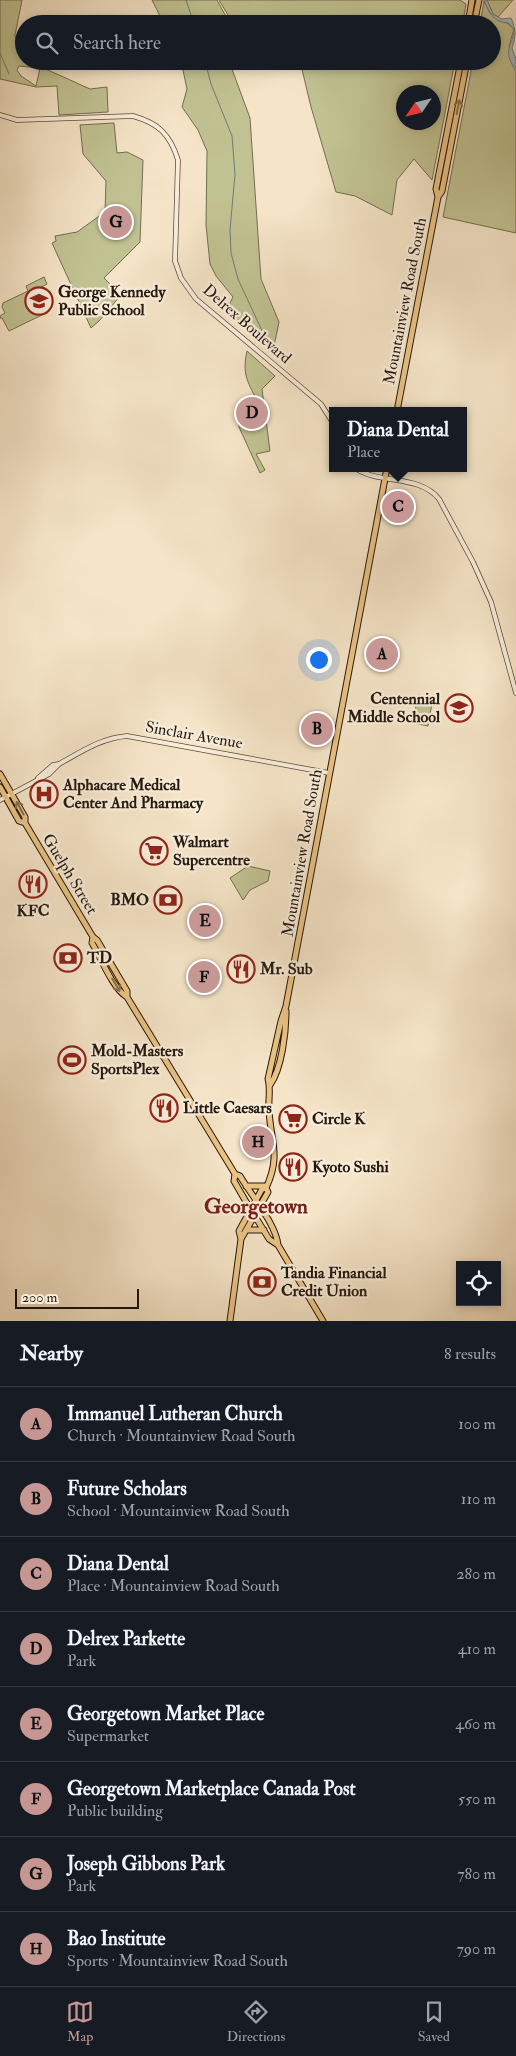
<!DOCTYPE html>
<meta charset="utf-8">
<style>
:root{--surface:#171b24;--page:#20242c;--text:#f1f3f6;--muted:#9ea1a6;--line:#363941;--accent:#c59692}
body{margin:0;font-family:"IM FELL Double Pica",serif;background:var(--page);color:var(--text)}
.controls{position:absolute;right:15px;bottom:15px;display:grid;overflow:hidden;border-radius:0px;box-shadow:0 2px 8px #0003}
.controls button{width:45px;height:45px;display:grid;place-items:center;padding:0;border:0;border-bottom:1px solid var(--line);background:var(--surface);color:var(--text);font:25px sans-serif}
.compass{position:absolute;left:396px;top:85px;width:45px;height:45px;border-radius:50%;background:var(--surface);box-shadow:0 2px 8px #0003;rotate:235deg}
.scale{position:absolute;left:15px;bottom:12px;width:124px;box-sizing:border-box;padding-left:5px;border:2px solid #25180d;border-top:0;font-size:14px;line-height:18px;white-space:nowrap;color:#25180d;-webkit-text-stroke:4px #f8eddb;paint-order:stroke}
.you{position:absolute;left:318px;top:659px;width:18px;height:18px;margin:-12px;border:4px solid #fff;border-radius:50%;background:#1a73e8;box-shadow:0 0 0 8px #1a73e833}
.badge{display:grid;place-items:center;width:32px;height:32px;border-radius:50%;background:var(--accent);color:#111;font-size:16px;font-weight:700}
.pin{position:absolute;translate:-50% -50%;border:2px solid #fff;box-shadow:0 1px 5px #0006}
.popup{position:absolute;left:329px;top:407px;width:138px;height:65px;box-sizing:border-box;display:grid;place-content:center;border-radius:0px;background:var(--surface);filter:drop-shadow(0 1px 4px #0005);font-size:16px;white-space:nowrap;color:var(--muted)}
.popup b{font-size:19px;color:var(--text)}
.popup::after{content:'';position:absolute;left:50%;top:100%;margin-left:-10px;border:10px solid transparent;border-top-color:var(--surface)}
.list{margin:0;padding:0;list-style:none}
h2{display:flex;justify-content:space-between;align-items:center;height:65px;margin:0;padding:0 20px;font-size:21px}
h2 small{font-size:16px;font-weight:400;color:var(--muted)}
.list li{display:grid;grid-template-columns:32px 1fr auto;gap:15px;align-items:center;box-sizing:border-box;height:75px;padding:0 20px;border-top:1px solid var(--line)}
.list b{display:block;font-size:19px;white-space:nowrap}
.list p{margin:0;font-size:16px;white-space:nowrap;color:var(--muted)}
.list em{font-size:16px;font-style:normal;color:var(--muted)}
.icon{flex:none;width:28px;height:28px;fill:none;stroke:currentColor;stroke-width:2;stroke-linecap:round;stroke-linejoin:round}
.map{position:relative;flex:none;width:516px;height:1321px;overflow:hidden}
.search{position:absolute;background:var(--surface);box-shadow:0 2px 8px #0003;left:15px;right:15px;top:15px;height:55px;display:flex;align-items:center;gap:12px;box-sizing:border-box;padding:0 18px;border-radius:28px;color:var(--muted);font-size:19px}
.sheet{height:665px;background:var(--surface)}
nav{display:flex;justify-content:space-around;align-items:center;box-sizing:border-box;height:70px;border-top:1px solid var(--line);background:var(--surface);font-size:14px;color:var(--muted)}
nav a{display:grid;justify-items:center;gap:2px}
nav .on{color:var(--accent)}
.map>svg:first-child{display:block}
.green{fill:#c1c292;stroke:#736d50;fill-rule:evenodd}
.water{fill:#a2bcc0;stroke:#707a78}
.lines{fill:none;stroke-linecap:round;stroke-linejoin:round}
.stream{stroke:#707a78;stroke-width:1}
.minor-casing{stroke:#594b3c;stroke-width:5.5}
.major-casing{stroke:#25180d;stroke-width:7}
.minor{stroke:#f8eddb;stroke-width:4}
.major{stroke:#eac284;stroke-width:5}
.oneway{stroke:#886d48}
.labels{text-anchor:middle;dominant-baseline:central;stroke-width:4.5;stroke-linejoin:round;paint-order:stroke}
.poi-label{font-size:16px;font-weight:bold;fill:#25180d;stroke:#f8eddb;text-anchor:start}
.street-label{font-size:16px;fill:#25180d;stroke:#f8eddb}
.district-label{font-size:21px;font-weight:bold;fill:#7a1f14;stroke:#f8eddb}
</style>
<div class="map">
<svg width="516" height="1321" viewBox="0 0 516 1321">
<rect width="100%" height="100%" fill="#f5e4c7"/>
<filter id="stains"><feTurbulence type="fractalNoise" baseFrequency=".004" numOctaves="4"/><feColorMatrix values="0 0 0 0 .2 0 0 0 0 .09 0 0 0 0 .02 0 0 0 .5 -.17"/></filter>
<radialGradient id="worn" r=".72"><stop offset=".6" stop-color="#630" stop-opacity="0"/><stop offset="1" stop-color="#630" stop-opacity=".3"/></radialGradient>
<path class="green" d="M0 0H22L15 35 19 56 24 59V61H28L90 89 107 87 108 112 59 115 57 86 36 87 0 79ZM19 66 40 68 36 86 21 76 17 70Z
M152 0H217L229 22 231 20 219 0H460L466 4 464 16 462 18V24H164Z
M487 0H513L498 17 493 14Z
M484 1 490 13 507 23 514 29 509 46 516 71V233L443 217 473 61H492V24H480Z
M181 61H229L250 118 261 279 279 322 273 351 226 311 233 297 216 276 210 264 206 225 207 151 198 130 182 107 187 89Z
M300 61H455L432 180 414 159 397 180 392 215 355 196 336 192 311 107ZM404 92H434V122H404Z
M114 123 117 153 127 152 143 160 140 242 104 278 121 295 100 320 91 328 52 243 56 241 55 236 77 232 105 212 106 181 83 154 80 125Z
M44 277 47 284 31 293 35 303 38 302 44 314 9 331 2 318H0V316L5 313 2 307 3 303 28 291 26 286Z
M247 351 275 376 262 389 270 451 256 454 265 470 260 473 239 427V409L257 401C247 380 242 374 247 351Z
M418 695 433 697 428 726 413 723Z
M248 866 270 871 268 881 250 890 243 900 230 878Z"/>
<path class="water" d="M484 0H487L493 14 502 19 511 18C516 29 516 36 512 48L516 59V71C501 48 513 48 514 29L508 23C494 23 488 11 484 0Z"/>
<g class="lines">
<path class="stream" d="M186 0 194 24
M0 53 9 74
M205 61 211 84 232 136 235 174 230 230 231 253 238 279 264 335"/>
<g class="minor-casing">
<path id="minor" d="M0 115 17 120 133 116C158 123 170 134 178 160L175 261 181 278 196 299 321 404 333 423
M355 468C380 485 419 474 439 499L473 562 491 602 516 693
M38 778 53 765 59 764C81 752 101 738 127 736L329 773
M0 800 49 774 59 764"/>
</g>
<g class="major-casing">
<path id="major" d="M468 24 472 0
M474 24 479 0
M438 197 436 189 461 61
M397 411 438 197 442 191 467 61
M0 774 25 817V823
M0 787 19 821 25 823 93 937 97 940 127 991V997L235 1174 240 1176C251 1195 276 1224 278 1245L323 1321
M93 937 92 943C101 958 113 989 127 997
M270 1085C282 1068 286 1032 286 1011
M235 1174 234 1181 245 1200 269 1239 278 1245
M246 1186H264
M247 1230H264
M241 1239 268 1192 266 1188C281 1156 271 1143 269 1111 268 1100 271 1089 268 1079L281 1021 286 1006 387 468
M230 1321 241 1239 239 1231 262 1189 266 1188"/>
</g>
<use href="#minor" class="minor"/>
<use href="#major" class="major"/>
</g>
<defs><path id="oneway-shaft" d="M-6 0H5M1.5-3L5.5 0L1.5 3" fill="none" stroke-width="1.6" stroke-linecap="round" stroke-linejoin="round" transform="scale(1.25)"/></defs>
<g class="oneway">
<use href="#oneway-shaft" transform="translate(458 107) rotate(-79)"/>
<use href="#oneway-shaft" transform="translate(20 808) rotate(-119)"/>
<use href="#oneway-shaft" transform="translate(116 985) rotate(59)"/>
</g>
<defs>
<g id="school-ring" transform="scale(1.4375)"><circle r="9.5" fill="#f8eddb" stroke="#8f2418" stroke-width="1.5"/><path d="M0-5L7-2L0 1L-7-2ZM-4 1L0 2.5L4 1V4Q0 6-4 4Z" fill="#8f2418"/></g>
<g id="hospital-ring" transform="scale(1.4375)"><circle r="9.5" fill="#f8eddb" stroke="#8f2418" stroke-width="1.5"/><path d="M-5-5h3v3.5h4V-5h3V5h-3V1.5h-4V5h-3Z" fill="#8f2418"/></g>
<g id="supermarket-ring" transform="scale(1.4375)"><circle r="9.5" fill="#f8eddb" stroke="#8f2418" stroke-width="1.5"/><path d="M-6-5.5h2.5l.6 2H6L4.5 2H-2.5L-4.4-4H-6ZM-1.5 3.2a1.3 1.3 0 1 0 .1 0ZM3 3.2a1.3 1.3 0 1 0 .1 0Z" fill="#8f2418"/></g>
<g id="restaurant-ring" transform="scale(1.4375)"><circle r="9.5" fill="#f8eddb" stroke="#8f2418" stroke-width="1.5"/><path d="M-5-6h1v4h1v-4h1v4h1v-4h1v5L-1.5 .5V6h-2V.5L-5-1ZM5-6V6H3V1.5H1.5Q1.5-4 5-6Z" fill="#8f2418"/></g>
<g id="bank-ring" transform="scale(1.4375)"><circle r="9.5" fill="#f8eddb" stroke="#8f2418" stroke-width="1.5"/><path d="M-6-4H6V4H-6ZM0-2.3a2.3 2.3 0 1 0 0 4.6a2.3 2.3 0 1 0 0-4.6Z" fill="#8f2418"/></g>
<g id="stadium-ring" transform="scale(1.4375)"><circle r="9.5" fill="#f8eddb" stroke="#8f2418" stroke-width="1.5"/><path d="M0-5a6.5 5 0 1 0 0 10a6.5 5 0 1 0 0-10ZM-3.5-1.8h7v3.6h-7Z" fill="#8f2418"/></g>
</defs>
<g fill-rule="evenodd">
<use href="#school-ring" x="39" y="301"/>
<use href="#school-ring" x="459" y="708"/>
<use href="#hospital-ring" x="44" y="794"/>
<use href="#supermarket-ring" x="154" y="851"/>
<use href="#restaurant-ring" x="33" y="884"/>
<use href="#bank-ring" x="168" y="900"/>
<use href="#bank-ring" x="68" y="958"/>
<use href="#restaurant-ring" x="241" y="969"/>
<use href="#stadium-ring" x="72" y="1060"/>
<use href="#restaurant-ring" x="164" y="1108"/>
<use href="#supermarket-ring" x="293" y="1119"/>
<use href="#restaurant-ring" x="293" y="1167"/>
<use href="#bank-ring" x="262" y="1282"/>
</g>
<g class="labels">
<g class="poi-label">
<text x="58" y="292">George Kennedy<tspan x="58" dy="18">Public School</tspan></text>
<text x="440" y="699" text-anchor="end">Centennial<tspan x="440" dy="18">Middle School</tspan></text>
<text x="63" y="785">Alphacare Medical<tspan x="63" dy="18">Center And Pharmacy</tspan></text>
<text x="173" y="842">Walmart<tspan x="173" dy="18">Supercentre</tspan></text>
<text x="149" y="900" text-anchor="end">BMO</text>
<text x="33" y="911" text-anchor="middle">KFC</text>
<text x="87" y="958">TD</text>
<text x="260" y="969">Mr. Sub</text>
<text x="91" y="1051">Mold-Masters<tspan x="91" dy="18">SportsPlex</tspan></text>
<text x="183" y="1108">Little Caesars</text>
<text x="312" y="1119">Circle K</text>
<text x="312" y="1167">Kyoto Sushi</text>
<text x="281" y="1273">Tandia Financial<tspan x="281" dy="18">Credit Union</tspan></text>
</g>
<g class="street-label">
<text transform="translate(405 301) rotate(-79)">Mountainview Road South</text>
<text transform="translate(247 324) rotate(41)">Delrex Boulevard</text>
<text transform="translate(194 735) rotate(10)">Sinclair Avenue</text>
<text transform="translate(302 853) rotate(-80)">Mountainview Road South</text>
<text transform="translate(70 874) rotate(59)">Guelph Street</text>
</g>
<g class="district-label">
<text x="256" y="1206">Georgetown</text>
</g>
</g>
<rect width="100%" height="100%" filter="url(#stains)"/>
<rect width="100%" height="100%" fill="url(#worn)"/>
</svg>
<div class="controls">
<button><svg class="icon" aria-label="locate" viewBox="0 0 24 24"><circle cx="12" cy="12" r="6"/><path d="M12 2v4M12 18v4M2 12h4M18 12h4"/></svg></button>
</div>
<svg class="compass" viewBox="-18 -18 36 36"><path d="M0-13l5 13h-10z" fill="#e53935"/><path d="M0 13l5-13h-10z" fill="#9ea1a6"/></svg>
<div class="scale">200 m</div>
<div class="you"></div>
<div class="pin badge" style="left:382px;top:654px">A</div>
<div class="pin badge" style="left:317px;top:729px">B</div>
<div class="pin badge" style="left:398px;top:507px">C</div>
<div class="popup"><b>Diana Dental</b>Place</div>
<div class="pin badge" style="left:252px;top:413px">D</div>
<div class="pin badge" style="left:205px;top:921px">E</div>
<div class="pin badge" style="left:204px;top:977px">F</div>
<div class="pin badge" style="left:116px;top:222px">G</div>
<div class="pin badge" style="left:258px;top:1142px">H</div>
<div class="search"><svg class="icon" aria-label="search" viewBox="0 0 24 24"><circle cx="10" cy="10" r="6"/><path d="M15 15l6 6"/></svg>Search here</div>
</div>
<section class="sheet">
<h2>Nearby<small>8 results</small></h2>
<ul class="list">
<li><span class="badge">A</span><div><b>Immanuel Lutheran Church</b><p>Church · Mountainview Road South</p></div><em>100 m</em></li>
<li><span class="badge">B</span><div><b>Future Scholars</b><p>School · Mountainview Road South</p></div><em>110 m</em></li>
<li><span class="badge">C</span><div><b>Diana Dental</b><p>Place · Mountainview Road South</p></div><em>280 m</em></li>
<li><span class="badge">D</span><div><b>Delrex Parkette</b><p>Park</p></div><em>410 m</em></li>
<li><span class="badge">E</span><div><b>Georgetown Market Place</b><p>Supermarket</p></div><em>460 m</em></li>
<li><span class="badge">F</span><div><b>Georgetown Marketplace Canada Post</b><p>Public building</p></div><em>550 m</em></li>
<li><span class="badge">G</span><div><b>Joseph Gibbons Park</b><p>Park</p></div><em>780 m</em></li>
<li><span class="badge">H</span><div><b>Bao Institute</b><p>Sports · Mountainview Road South</p></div><em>790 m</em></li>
</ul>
</section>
<nav>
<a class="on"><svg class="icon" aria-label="map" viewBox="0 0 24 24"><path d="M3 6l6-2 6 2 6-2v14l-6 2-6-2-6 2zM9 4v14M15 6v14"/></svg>Map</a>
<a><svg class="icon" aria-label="directions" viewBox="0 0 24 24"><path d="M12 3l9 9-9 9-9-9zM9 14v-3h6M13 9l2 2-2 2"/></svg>Directions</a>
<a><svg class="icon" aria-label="saved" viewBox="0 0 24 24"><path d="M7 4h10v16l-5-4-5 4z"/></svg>Saved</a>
</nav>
